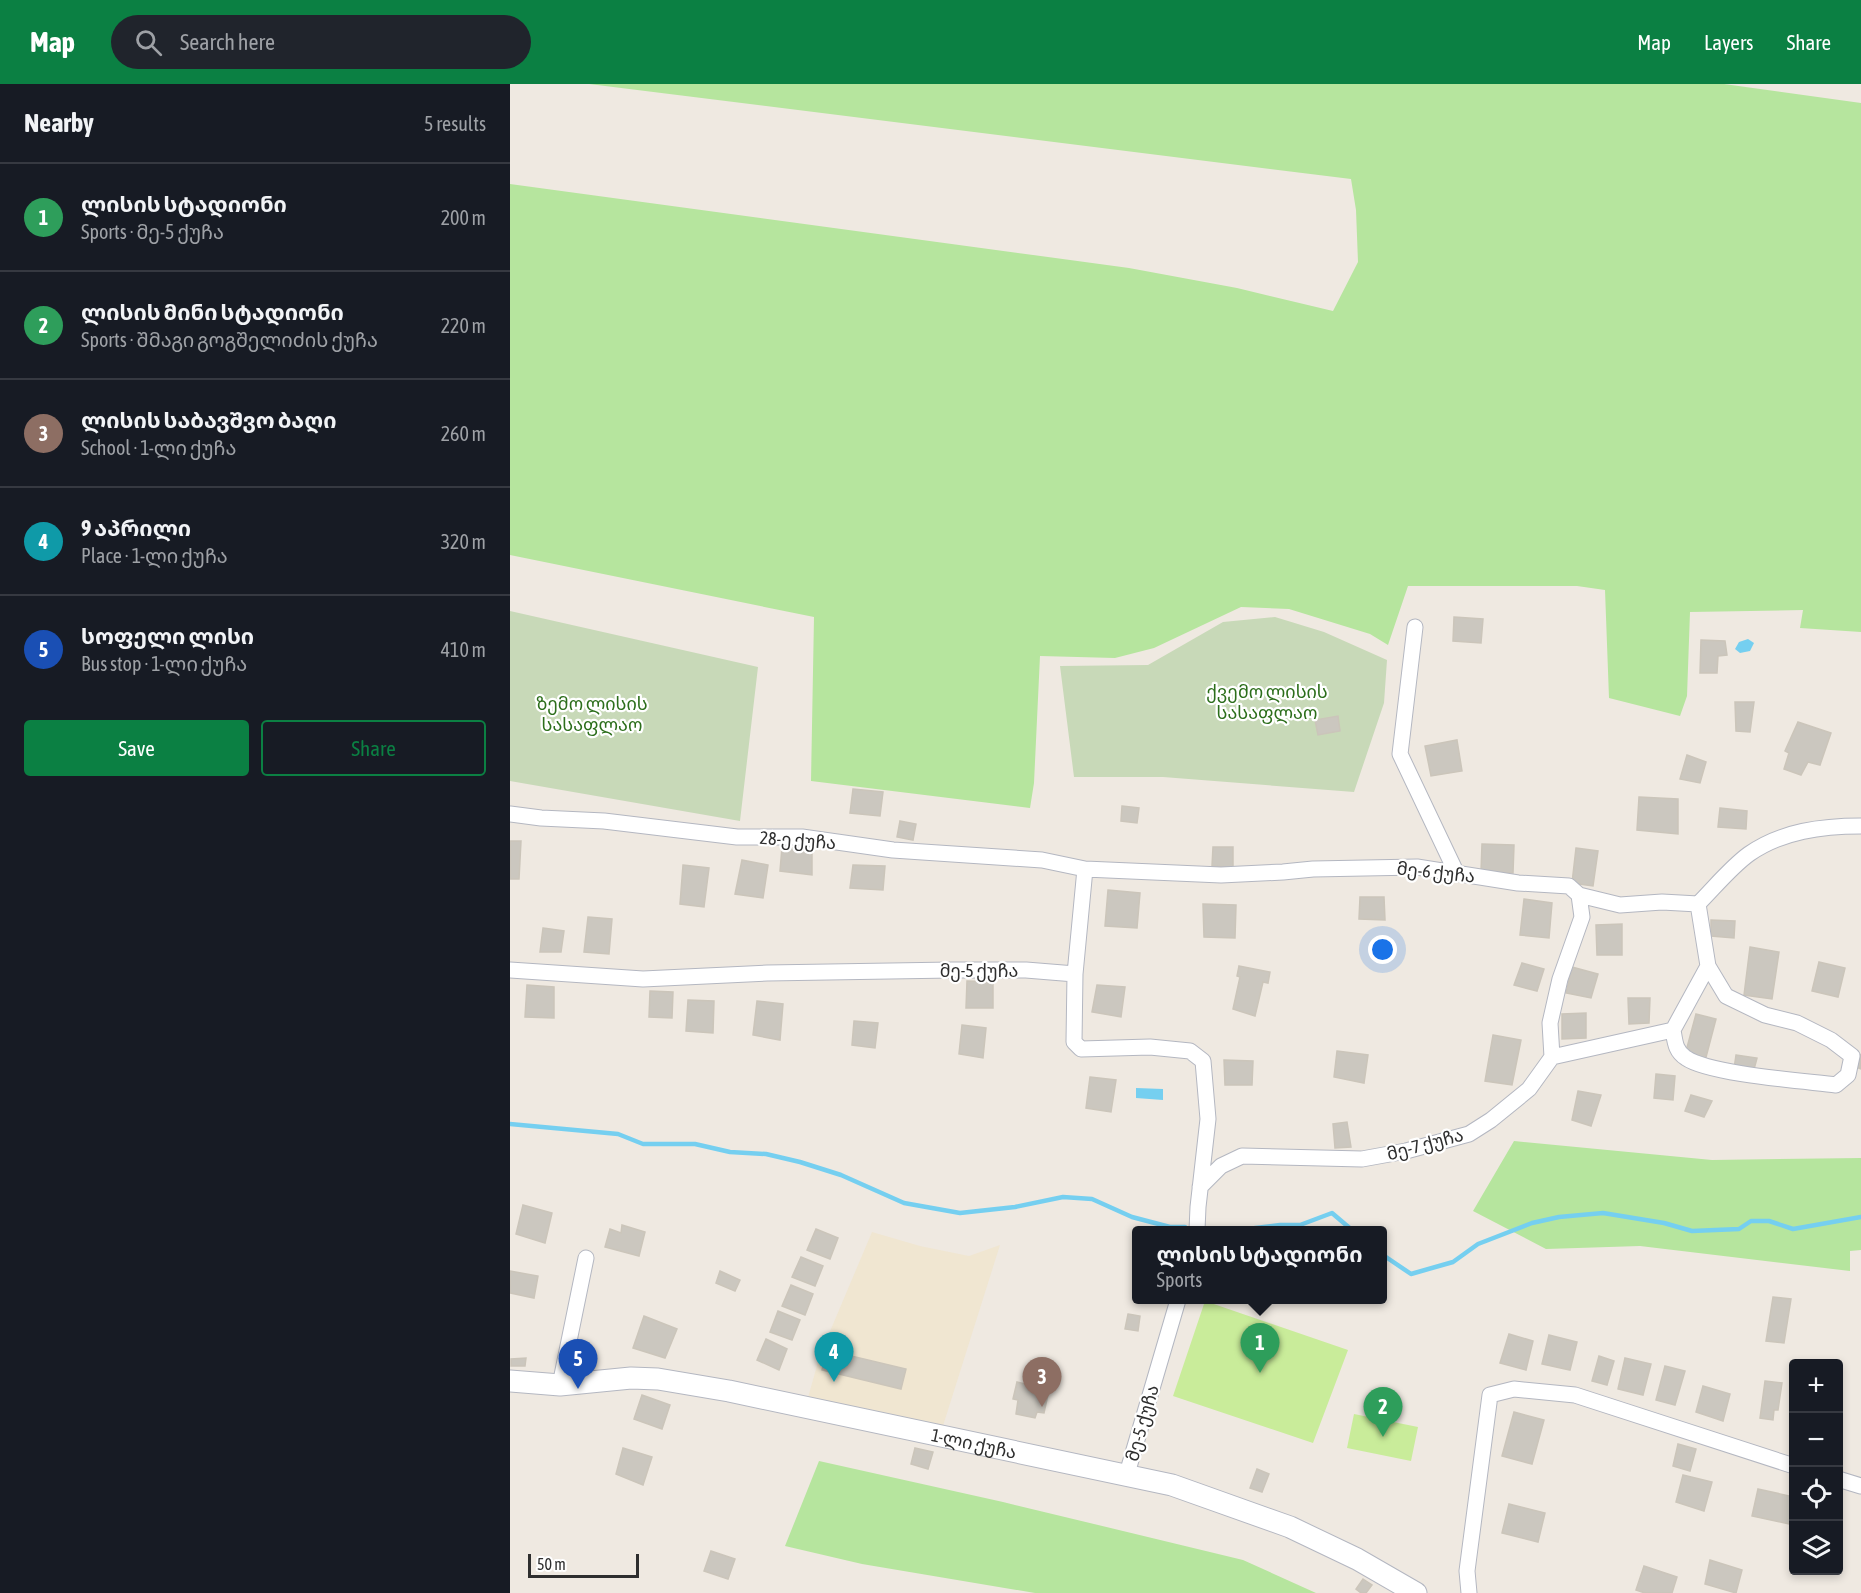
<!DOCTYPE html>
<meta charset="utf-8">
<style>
:root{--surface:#171b24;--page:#20242c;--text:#f1f3f6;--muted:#9ea1a6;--line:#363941;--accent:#0b8043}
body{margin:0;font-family:"Asap Condensed","Noto Sans Georgian",sans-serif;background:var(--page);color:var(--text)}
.controls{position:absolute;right:18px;bottom:18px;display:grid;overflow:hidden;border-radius:6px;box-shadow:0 3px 9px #0003}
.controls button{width:54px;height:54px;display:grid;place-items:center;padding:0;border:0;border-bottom:2px solid var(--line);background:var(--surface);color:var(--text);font:30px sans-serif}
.scale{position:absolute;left:18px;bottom:15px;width:111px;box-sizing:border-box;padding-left:6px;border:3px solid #2e2e2e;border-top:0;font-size:16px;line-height:21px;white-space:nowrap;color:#2e2e2e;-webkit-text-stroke:4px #fff;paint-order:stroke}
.you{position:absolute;left:873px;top:866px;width:21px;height:21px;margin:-15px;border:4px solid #fff;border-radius:50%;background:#1a73e8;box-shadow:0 0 0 9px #1a73e833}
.badge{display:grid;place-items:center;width:39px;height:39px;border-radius:50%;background:var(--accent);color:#fff;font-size:20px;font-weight:700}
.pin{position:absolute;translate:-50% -50px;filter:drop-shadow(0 2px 3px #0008)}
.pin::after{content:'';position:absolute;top:32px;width:21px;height:18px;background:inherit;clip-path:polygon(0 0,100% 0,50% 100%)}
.popup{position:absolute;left:622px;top:1142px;width:255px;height:78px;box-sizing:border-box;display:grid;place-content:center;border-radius:6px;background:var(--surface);filter:drop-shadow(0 2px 4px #0005);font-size:20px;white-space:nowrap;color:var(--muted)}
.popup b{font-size:22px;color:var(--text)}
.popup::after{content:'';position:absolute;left:50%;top:100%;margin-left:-12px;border:12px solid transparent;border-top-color:var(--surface)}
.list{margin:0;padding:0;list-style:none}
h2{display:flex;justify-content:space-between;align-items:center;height:78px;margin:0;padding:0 24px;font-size:26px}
h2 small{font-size:20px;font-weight:400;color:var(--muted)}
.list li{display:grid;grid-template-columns:39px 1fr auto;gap:18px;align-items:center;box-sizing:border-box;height:108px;padding:0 24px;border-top:2px solid var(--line)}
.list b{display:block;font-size:22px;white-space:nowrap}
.list p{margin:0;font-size:20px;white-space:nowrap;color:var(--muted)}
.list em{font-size:20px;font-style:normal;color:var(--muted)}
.actions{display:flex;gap:12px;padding:18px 24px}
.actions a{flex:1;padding:14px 0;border:2px solid var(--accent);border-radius:6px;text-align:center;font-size:21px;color:var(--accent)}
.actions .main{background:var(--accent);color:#fff}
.icon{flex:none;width:33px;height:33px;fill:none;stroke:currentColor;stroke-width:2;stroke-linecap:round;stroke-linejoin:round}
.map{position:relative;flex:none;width:1351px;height:1509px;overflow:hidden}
header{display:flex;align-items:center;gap:36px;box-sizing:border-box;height:84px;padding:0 30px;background:var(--accent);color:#fff}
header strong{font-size:28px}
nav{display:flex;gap:33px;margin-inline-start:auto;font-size:21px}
.search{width:420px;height:54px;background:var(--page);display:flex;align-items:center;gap:15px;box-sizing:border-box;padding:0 21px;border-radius:33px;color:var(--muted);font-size:22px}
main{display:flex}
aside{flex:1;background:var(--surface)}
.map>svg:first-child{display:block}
.education{fill:#f0e6d1}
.green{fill:#b6e59e}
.cemetery{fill:#c8d9b8}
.pitch{fill:#c9ec9a}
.water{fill:#75cff0}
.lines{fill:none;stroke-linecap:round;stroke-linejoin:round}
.stream{stroke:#75cff0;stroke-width:4.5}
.building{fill:#cbc7bf;stroke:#cbc5ba;stroke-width:1.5}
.minor-casing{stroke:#b4b7c1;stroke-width:17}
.secondary-casing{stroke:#b4b7c1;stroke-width:23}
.minor{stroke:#fff;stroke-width:15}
.secondary{stroke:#fff;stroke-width:21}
.labels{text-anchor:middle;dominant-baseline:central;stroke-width:4.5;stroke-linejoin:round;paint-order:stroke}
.park-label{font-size:18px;fill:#2c6e1b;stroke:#fff}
.street-label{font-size:18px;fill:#2e2e2e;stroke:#fff}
</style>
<header>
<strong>Map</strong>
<div class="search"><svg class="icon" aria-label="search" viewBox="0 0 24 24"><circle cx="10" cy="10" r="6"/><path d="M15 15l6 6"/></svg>Search here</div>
<nav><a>Map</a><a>Layers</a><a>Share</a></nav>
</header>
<main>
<aside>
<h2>Nearby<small>5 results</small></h2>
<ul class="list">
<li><span class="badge" style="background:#2e9e5b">1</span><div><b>ლისის სტადიონი</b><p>Sports · მე-5 ქუჩა</p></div><em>200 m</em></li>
<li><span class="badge" style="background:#2e9e5b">2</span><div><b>ლისის მინი სტადიონი</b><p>Sports · შმაგი გოგშელიძის ქუჩა</p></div><em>220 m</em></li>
<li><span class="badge" style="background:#8d6e63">3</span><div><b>ლისის საბავშვო ბაღი</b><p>School · 1-ლი ქუჩა</p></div><em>260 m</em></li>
<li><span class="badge" style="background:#0f9aa8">4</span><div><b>9 აპრილი</b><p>Place · 1-ლი ქუჩა</p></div><em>320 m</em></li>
<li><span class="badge" style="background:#1a4fb4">5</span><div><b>სოფელი ლისი</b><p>Bus stop · 1-ლი ქუჩა</p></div><em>410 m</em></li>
</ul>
<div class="actions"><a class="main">Save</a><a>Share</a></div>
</aside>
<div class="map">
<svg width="1351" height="1509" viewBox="0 0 1351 1509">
<rect width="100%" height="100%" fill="#efe9e1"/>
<path class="education" d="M362 1148 410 1162 459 1172 490 1161 432 1345 297 1317 310 1271Z"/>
<path class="green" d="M79 0H1214L1351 19V548L1290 544 1293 526 1180 528 1177 612 1170 632 1099 614 1095 506 1067 502H898L878 561 860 550 779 525 731 523 644 564 605 574 530 572 524 699 520 724 301 697 304 533 0 471V100L619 184 727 204 823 227 848 178 846 126 841 95Z
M1004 1057 1202 1076 1351 1074V1166L1340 1167V1187L1130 1162 1036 1165 963 1127Z
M309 1377 493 1418 733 1476 806 1509H525L352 1480 275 1462Z"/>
<path class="cemetery" d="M0 527 248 583 230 737 0 697Z
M765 533 814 548 877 576 874 619 844 708 653 693H564L550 582 638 581 713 538Z"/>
<path class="pitch" d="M695 1217 838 1266 803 1359 663 1312Z
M844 1330 908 1343 901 1377 837 1364Z"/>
<path class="water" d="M1238 555 1244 559 1240 567 1230 569 1225 565 1229 558Z
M626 1004 653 1005V1016L626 1014Z"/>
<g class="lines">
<path class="stream" d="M0 1040 108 1050 133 1060H185L220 1068 256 1070 290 1078 331 1091 394 1119 450 1129 505 1123 553 1113 582 1115 622 1133 660 1143H675
M699 1145 728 1146
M729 1146 770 1141H790L822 1129 842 1146
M873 1171 901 1190 943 1178 968 1160 1022 1139 1049 1133 1093 1129 1154 1139 1182 1147 1229 1145 1241 1137H1259L1283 1145 1351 1133"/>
</g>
<path class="building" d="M944 533 973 535 971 559 943 557Z
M1191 556 1215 557 1217 571 1208 572 1207 589H1190Z
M1225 618H1244L1240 648 1226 647Z
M828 632 830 647 808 651 805 636Z
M1288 638 1321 649 1310 681 1298 678 1291 691 1274 685 1279 669 1275 667Z
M947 656 952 687 921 692 915 662Z
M1177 671 1196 678 1190 699 1170 695Z
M343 705 373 708 370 732 340 729Z
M1129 713 1168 715V750L1127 746Z
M612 722 629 724 627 739 611 737Z
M1210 724 1237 727 1236 745 1208 743Z
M390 737 406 740 403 756 387 753Z
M0 757H11L9 795H0Z
M972 760 1004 761 1003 789 971 788Z
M272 763 302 765V791L270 787Z
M703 763H723V783L702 782Z
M1066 764 1088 767 1083 802 1062 799Z
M232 776 258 781 253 814 225 810Z
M173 781 199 784 194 823 170 820Z
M343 781 375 782 373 806 340 804Z
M598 806 630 809 627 844 595 842Z
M850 813H874L875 836 849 835Z
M1014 815 1042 819 1039 854 1010 851Z
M693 820 726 821 725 854 694 853Z
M78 833 102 835 99 870 74 868Z
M1201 836 1225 837 1224 854 1201 852Z
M1112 840V871H1087L1086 841Z
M33 844 54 847 51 868H30Z
M1240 863 1269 868 1262 915 1234 911Z
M1309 878 1335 884 1328 913 1302 907Z
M1012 879 1034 885 1027 907 1004 901Z
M729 882 760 888 758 899 753 898 745 932 723 925 730 893 727 892Z
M1062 883 1088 890 1081 914 1056 909Z
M457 897 483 898V924H456Z
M17 901 44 903V934L15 933Z
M587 901 615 903 611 933 582 928Z
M140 907 163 908 162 934 139 933Z
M1118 914H1140L1139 939 1119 940Z
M178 916 204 917 203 949 176 947Z
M247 917 273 920 270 956 243 951Z
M1076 929V954L1052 955V930Z
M1186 930 1206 935 1195 977 1175 971Z
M344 937 368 939 365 964 342 961Z
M452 941 476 944 473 974 449 970Z
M983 951 1011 956 1002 1001 975 997Z
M827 967 858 971 854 999 824 993Z
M1351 970V985L1346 983Z
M1226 971 1247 974 1243 989 1224 985Z
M714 976 743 977 742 1001H715Z
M1146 990 1165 992 1163 1016 1144 1014Z
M580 993 606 996 601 1028 576 1024Z
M1068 1007 1091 1011 1081 1042 1062 1036Z
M1181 1011 1202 1017 1194 1033 1175 1027Z
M837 1038 841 1063 825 1064 823 1040Z
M13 1121 42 1129 35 1159 6 1150Z
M112 1141 135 1148 129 1172 95 1163 100 1145 111 1149Z
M306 1145 328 1154 320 1175 297 1166Z
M291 1173 313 1182 305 1202 282 1193Z
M0 1187 28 1192 24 1214 0 1209Z
M210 1187 230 1196 225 1207 206 1199Z
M281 1201 303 1210 295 1231 272 1222Z
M1263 1213 1281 1215 1274 1259 1256 1257Z
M268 1227 290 1236 282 1256 260 1248Z
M618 1230 630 1232 628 1247 615 1245Z
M134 1232 167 1245 155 1274 123 1264Z
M999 1250 1023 1257 1016 1286 990 1279Z
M1039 1251 1067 1258 1060 1286 1032 1280Z
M256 1255 277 1265 269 1286 247 1276Z
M318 1262 338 1267 337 1271 396 1285 391 1305 312 1286Z
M1089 1272 1104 1277 1097 1301 1082 1297Z
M16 1274 15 1282H1V1275Z
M1115 1274 1141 1280 1133 1311 1108 1305Z
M1155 1282 1175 1287 1165 1321 1146 1316Z
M1255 1297 1272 1299 1268 1326H1264L1263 1336 1250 1334Z
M507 1298 539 1306 534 1329 527 1328 525 1334 506 1330 508 1316 503 1315Z
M1193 1302 1220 1310 1213 1337 1186 1328Z
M132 1311 160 1321 152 1345 124 1335Z
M1004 1328 1034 1336 1022 1380 992 1372Z
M1168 1360 1186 1365 1180 1387 1163 1382Z
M113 1364 142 1373 133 1401 106 1390Z
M405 1364 423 1368 418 1385 401 1380Z
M747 1385 759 1390 752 1408 740 1404Z
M1173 1391 1202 1398 1194 1427 1166 1418Z
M1248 1405 1284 1413V1441L1242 1432Z
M999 1420 1035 1429 1028 1458 992 1449Z
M201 1467 225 1475 218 1495 194 1487Z
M1200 1476 1232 1486 1226 1509 1195 1500Z
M1134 1482 1167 1493 1162 1509H1135L1126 1506Z
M853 1495 862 1501 856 1509H851L846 1505Z"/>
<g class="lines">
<g class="minor-casing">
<path id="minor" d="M905 543 890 670 946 788
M0 730 31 734 94 737 227 753H292L383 766 532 776 575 785
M0 886 133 895 257 889 442 886H516L565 890 564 958 571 965 640 963 680 967 693 977 698 1035 688 1123 687 1146
M565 890 575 785 711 791 773 788 803 785 907 783 1008 799 1059 802 1069 811 1110 821 1152 818 1188 820C1204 804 1221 783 1239 770 1272 747 1312 742 1351 742
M1163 946C1165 957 1165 967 1176 974 1199 990 1294 997 1326 1001L1338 991 1342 972 1321 956 1287 939 1255 931 1216 912 1198 882
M1042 973 1040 939 1050 895 1072 833 1069 811
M690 1103 711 1082 732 1072 852 1075 896 1067 959 1050 981 1036 1019 1005 1042 973 1163 946 1198 882 1188 820
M50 1301 76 1174
M616 1393 668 1216
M1328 1395 1351 1402
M959 1509 957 1487 980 1311 1004 1305 1065 1311 1284 1382"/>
</g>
<g class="secondary-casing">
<g id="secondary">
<path id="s1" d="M0 1297 50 1301 121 1294 148 1295 219 1307 662 1401 780 1443 847 1475 906 1509"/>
</g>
</g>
<use href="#minor" class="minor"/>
<use href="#secondary" class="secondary"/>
</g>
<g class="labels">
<g class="park-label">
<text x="757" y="607">ქვემო ლისის<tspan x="757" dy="21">სასაფლაო</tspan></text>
<text x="82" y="619">ზემო ლისის<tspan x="82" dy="21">სასაფლაო</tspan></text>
</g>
<g class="street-label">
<text transform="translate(288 756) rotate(4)">28-ე ქუჩა</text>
<text transform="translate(926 788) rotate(6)">მე-6 ქუჩა</text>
<text x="469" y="886">მე-5 ქუჩა</text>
<text transform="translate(915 1060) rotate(-15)">მე-7 ქუჩა</text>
<text transform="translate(632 1339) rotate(-74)">მე-5 ქუჩა</text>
<text stroke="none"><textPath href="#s1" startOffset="471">1-ლი ქუჩა</textPath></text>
</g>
</g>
</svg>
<div class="controls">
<button>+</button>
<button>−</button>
<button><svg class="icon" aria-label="locate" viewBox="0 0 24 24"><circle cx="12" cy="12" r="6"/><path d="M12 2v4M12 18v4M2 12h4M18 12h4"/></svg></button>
<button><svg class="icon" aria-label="layers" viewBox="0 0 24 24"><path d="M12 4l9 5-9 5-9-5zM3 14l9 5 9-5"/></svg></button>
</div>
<div class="scale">50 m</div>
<div class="you"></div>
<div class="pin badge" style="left:750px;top:1289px;background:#2e9e5b">1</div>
<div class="popup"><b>ლისის სტადიონი</b>Sports</div>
<div class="pin badge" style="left:873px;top:1353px;background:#2e9e5b">2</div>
<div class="pin badge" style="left:532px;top:1323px;background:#8d6e63">3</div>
<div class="pin badge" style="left:324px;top:1298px;background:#0f9aa8">4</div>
<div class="pin badge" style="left:68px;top:1305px;background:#1a4fb4">5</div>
</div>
</main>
